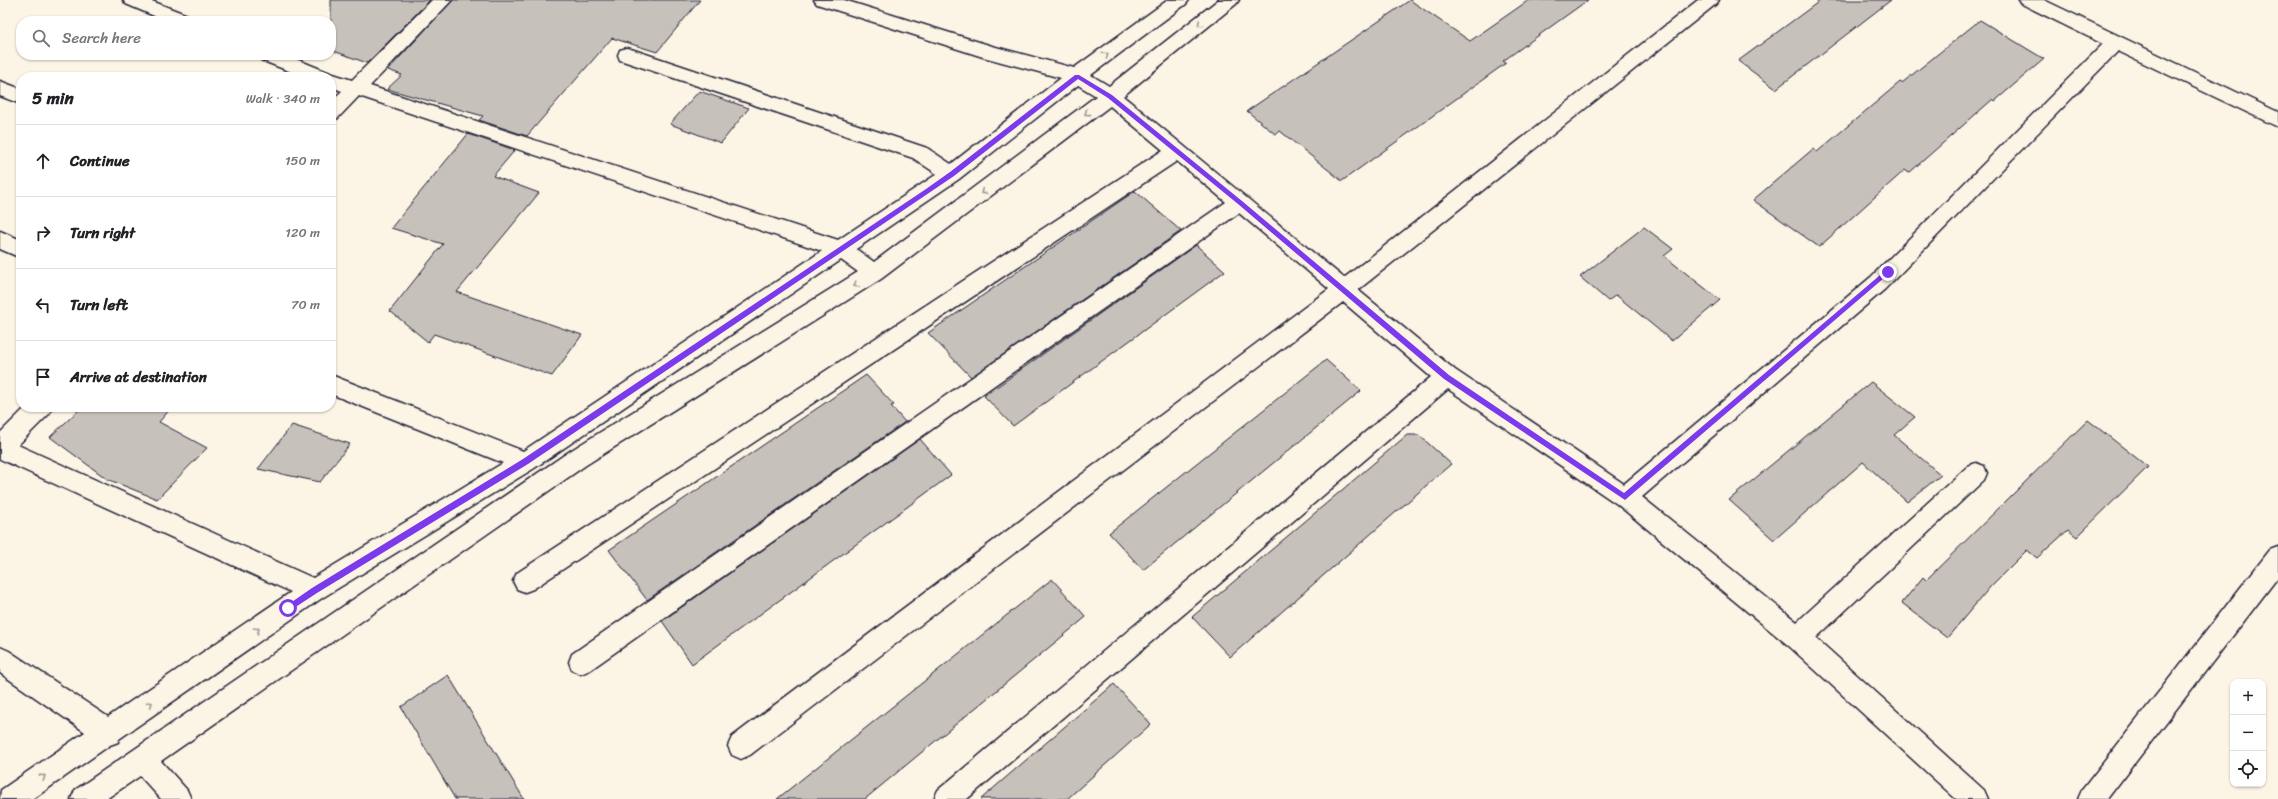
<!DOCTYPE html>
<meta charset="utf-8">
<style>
:root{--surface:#fff;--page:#f6f6f6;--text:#202124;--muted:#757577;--line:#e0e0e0}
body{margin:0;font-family:Sriracha,sans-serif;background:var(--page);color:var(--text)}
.controls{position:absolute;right:12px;bottom:12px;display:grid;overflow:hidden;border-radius:8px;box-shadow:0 1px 3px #0004}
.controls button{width:36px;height:36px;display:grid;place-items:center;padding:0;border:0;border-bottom:1px solid var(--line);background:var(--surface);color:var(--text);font:20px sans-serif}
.stop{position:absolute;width:12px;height:12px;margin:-9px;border:3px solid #7c3aed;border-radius:50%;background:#fff}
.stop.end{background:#7c3aed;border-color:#fff;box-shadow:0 1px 4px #0008}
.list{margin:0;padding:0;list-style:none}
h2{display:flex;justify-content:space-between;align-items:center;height:52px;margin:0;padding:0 16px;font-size:17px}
h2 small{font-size:13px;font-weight:400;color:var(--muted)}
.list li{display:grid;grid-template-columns:26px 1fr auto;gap:12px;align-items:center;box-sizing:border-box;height:72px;padding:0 16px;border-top:1px solid var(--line)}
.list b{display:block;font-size:15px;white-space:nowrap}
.list em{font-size:13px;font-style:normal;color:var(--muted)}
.icon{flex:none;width:22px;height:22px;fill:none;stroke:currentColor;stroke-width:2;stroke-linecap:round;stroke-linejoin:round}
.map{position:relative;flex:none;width:2278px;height:799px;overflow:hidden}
.search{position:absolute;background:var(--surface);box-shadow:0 1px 3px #0004;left:16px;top:16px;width:320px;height:44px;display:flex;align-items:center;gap:10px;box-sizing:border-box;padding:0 14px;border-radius:16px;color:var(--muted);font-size:15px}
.panel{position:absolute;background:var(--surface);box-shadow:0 1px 3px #0004;left:16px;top:72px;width:320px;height:340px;border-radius:16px}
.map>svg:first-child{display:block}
.building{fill:#c6c1bb;stroke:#22223b}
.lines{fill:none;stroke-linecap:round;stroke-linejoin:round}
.minor-casing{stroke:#22223b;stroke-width:3}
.minor{fill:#fcf5e5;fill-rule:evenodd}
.oneway{stroke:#9a9698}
.route{fill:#7c3aed}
</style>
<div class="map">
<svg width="2278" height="799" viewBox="0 0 2278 799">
<rect width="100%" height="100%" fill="#fcf5e5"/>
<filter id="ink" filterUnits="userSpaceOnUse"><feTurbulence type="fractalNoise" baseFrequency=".025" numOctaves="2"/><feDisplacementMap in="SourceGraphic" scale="8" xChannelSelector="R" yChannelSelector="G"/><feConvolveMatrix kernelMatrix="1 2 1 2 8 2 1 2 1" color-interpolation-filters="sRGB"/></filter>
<g filter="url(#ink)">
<path class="building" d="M331 0H430L367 63 331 50Z
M453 0H700L657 52 612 38 527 136 479 120 483 116 387 89 402 75 388 70Z
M1410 0 1470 41 1529 0H1588L1503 61 1506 63 1342 181 1280 131 1275 134 1247 111Z
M1821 0H1891L1776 89 1738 61Z
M1980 20 2044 59 1995 101 1993 99 1909 173 1905 170 1819 247 1753 200 1813 149 1817 152 1900 82 1902 83Z
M699 91 749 108 721 143 670 124Z
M468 134 515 150 493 176 539 193 457 292 582 335 552 376 434 334 428 342 390 311 443 244 391 228Z
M1135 191 1181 231 971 377 928 333Z
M1644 227 1673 249 1664 256 1720 300 1672 341 1616 295 1608 301 1580 277Z
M1196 245 1225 271 1013 426 984 396Z
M1326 360 1361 391 1143 570 1109 533Z
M866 375 894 405 891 406 905 422 647 600 609 550Z
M1871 382 1915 417 1894 435 1941 475 1907 502 1863 462 1774 540 1729 500Z
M82 407H172L159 422 207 448 157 499 107 479 50 437Z
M2088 420 2148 467 2077 537 2068 530 2037 558 2027 550 1991 586 1947 638 1902 603 1923 577 1926 580Z
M292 425 350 444 320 482 258 469Z
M1407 435H1419L1451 464 1230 657 1192 617Z
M920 439 951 475 692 664 662 621Z
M1052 579 1086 617 865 799H777Z
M448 675 524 799H455L401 707Z
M1114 684 1151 724 1067 799H981Z"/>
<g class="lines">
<g class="minor-casing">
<path id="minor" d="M123 0H149L190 16 193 21H166L126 4Z
M432 0H452L370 86 838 240 937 174 913 158 620 60 618 55 620 50 627 48 634 50 927 148 951 164 1061 78 983 57 817 4 814 0H844L992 46 1074 68 1168 0H1189L1186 4 1091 75 1109 86 1218 0H1239L1236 4 1123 96 1344 278 1698 0H1719L1716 4 1358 290 1455 370 1624 484 1871 277 2103 44 2022 4 2019 0H2044L2278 112V127L2118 51 1885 289 1642 497 1797 622 1968 466 1976 463 1984 466 1987 473 1984 480 1816 638 1984 790 1988 799H1956L1789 646 1617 504 1448 389 967 799H934L938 790 1431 377 1343 302 750 755 741 759 732 755 728 746 732 737 1329 289 1239 213 590 670 581 674 572 670 569 662 572 654 1226 202 1177 161 533 589 525 592 517 589 513 581 517 573 1163 150 1110 106 881 279 586 465 161 761 187 790 191 799H161L140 776 106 799H71L75 790 570 451 858 272 841 260 533 469 322 598 119 739 118 742 110 745 33 799H0L1 790 85 732 0 673V647L9 651 108 717 291 592 0 459V433L26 407H52L49 414 18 445 313 578 503 463 331 394V375L523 451 822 251 359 96 338 118 331 120V101L342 91 331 87V77H304L261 60 259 55H286L330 73 352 80ZM1078 85 1096 96 874 262 856 249 959 179Z
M0 81 21 89V104L0 96Z
M0 231 21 240V258L0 249Z
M2278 547V577L2107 799H2078L2082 790 2270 550Z"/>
</g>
<use href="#minor" class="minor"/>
</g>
<defs><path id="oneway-chevron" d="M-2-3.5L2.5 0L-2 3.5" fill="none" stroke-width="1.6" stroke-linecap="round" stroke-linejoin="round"/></defs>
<g class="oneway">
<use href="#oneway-chevron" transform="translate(1200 24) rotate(141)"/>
<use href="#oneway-chevron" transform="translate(1106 55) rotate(-36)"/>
<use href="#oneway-chevron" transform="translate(1087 113) rotate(143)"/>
<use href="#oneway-chevron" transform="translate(983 192) rotate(143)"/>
<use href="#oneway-chevron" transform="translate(856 285) rotate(148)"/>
<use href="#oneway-chevron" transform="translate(257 630) rotate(-35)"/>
<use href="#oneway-chevron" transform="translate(150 704) rotate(-35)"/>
<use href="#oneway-chevron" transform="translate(43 777) rotate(-34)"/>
</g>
</g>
<path class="route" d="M1075 75H1079L1112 95 1242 201 1449 375 1624 493 1886 270 1891 272 1625 500 1444 379 1238 204 1108 98 1078 79 954 176 528 464 317 593 291 610H286V606L312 588 523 459 926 189 950 172Z"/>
</svg>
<div class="controls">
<button>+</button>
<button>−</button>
<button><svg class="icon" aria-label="locate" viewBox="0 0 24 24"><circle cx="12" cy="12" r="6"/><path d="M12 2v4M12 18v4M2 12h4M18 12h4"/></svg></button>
</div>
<div class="stop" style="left:288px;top:608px"></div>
<div class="stop end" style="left:1888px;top:272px"></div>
<div class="search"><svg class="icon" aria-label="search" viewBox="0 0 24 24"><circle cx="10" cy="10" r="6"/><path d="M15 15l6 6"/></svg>Search here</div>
<section class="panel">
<h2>5 min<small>Walk · 340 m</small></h2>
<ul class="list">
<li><svg class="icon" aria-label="ahead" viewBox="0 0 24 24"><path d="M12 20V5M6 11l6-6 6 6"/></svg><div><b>Continue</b></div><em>150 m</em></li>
<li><svg class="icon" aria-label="right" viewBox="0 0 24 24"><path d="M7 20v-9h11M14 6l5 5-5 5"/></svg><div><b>Turn right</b></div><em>120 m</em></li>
<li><svg class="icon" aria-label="left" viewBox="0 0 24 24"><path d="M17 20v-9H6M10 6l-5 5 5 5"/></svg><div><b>Turn left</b></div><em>70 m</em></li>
<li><svg class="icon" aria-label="arrive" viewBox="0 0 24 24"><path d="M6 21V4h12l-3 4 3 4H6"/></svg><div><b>Arrive at destination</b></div></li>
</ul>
</section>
</div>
